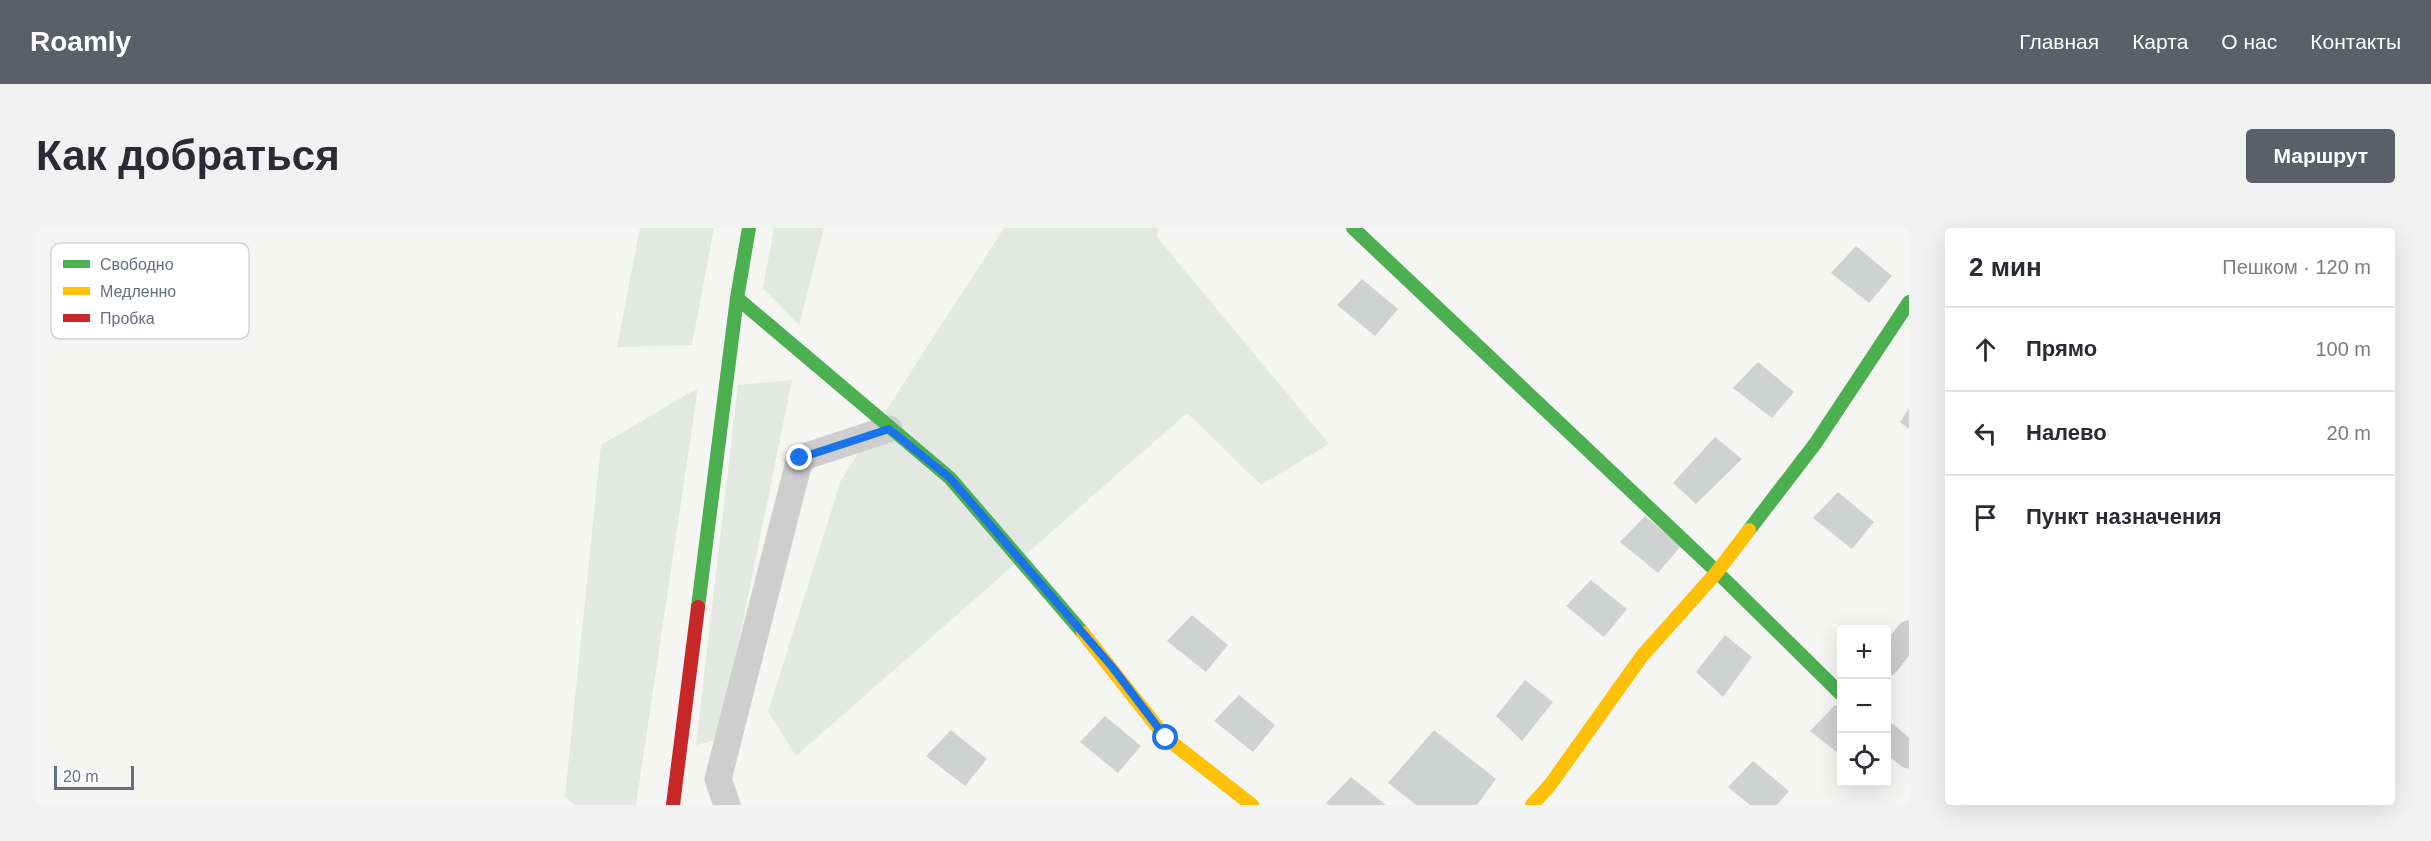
<!DOCTYPE html>
<html lang="ru">
<meta charset="utf-8">
<style>
:root{--surface:#fff;--page:#f2f2f3;--text:#2b2b33;--muted:#7c7c81;--line:#e1e1e2;--accent:#5c5e68}
body{margin:0;font-family:Arial,sans-serif;background:var(--page);color:var(--text)}
.controls{position:absolute;right:18px;bottom:18px;display:grid;overflow:hidden;border-radius:6px;box-shadow:0 6px 24px #0002}
.controls button{width:54px;height:54px;display:grid;place-items:center;padding:0;border:0;border-bottom:2px solid var(--line);background:var(--surface);color:var(--text);font:30px sans-serif}
.scale{position:absolute;left:18px;bottom:15px;width:80px;box-sizing:border-box;padding-left:6px;border:3px solid #686e81;border-top:0;font-size:16px;line-height:21px;white-space:nowrap;color:#686e81;-webkit-text-stroke:4px #fff;paint-order:stroke}
.stop{position:absolute;width:18px;height:18px;margin:-14px;border:4px solid #1a73e8;border-radius:50%;background:#fff}
.stop.end{background:#1a73e8;border-color:#fff;box-shadow:0 2px 6px #0008}
.list{margin:0;padding:0;list-style:none}
h2{display:flex;justify-content:space-between;align-items:center;height:78px;margin:0;padding:0 24px;font-size:26px}
h2 small{font-size:20px;font-weight:400;color:var(--muted)}
.list li{display:grid;grid-template-columns:39px 1fr auto;gap:18px;align-items:center;box-sizing:border-box;height:84px;padding:0 24px;border-top:2px solid var(--line)}
.list b{display:block;font-size:22px;white-space:nowrap}
.list em{font-size:20px;font-style:normal;color:var(--muted)}
.icon{flex:none;width:33px;height:33px;fill:none;stroke:currentColor;stroke-width:2;stroke-linecap:round;stroke-linejoin:round}
.map{position:relative;flex:none;width:1873px;height:577px;overflow:hidden;border-radius:6px}
header{display:flex;align-items:center;gap:36px;box-sizing:border-box;height:84px;padding:0 30px;background:var(--accent);color:#fff}
header strong{font-size:28px}
nav{display:flex;gap:33px;margin-inline-start:auto;font-size:21px}
.intro{display:flex;align-items:center;justify-content:space-between;box-sizing:border-box;height:144px;padding:0 36px}
h1{margin:0;font-size:42px}
.button{padding:15px 27px;border-radius:6px;background:var(--accent);color:#fff;font-size:21px;font-weight:700}
main{display:flex;gap:36px;padding:0 36px}
aside{flex:1;background:var(--surface);border-radius:6px;box-shadow:0 6px 24px #0002}
.map>svg:first-child{display:block}
.green{fill:#e3e8e3}
.building{fill:#d0d1d1}
.lines{fill:none;stroke-linecap:round;stroke-linejoin:round}
.street{stroke:#cececf;stroke-width:27}
.fast{stroke:#4caf50;stroke-width:14}
.slow{stroke:#ffc107;stroke-width:14}
.jam{stroke:#c62828;stroke-width:14}
.route{stroke:#1a73e8;stroke-width:8}
.key{fill:#fff;stroke:#d2d4d9;stroke-width:1.5}
.key-label{font-size:16px;fill:#686e81}
</style>
<header>
<strong>Roamly</strong>
<nav><a>Главная</a><a>Карта</a><a>О нас</a><a>Контакты</a></nav>
</header>
<div class="intro"><h1>Как добраться</h1><a class="button">Маршрут</a></div>
<main>
<div class="map">
<svg width="1873" height="577" viewBox="0 0 1873 577">
<rect width="100%" height="100%" fill="#f5f5f4"/>
<path class="green" d="M604 0H678L656 117 581 119Z
M738 0H788L763 97 727 60Z
M968 0H1122L1121 9 1293 216 1225 257 1151 185 760 528 732 484 805 252Z
M756 152 683 511 660 517 702 157Z
M662 160 600 577H538L529 568 565 217Z"/>
<path class="building" d="M1820 18 1856 48 1833 75 1795 45Z
M1326 51 1362 81 1339 108 1301 77Z
M1722 134 1758 164 1736 190 1697 160Z
M1873 180V201L1864 194Z
M1679 209 1706 231 1660 276 1637 255Z
M1802 264 1838 294 1816 321 1777 290Z
M1609 288 1645 318 1622 345 1584 314Z
M1555 352 1591 381 1568 409 1530 378Z
M1156 387 1192 417 1170 444 1131 413Z
M1689 407 1716 429 1687 469 1660 444Z
M1489 452 1517 474 1486 513 1460 488Z
M1203 467 1239 497 1217 524 1178 493Z
M1799 477 1806 482V528L1774 503Z
M1069 488 1105 518 1082 545 1044 514Z
M915 502 951 531 929 558 890 528Z
M1398 502 1460 551 1441 577H1380L1352 555Z
M1717 533 1753 563 1741 577H1714L1692 559Z
M1315 549 1350 577H1293L1290 575Z"/>
<g class="lines">
<path class="street" d="M1850 435 1873 406
M1850 508 1873 527
M691 577 682 551 764 230 853 201"/>
<path class="fast" d="M1317 0 1681 344 1806 467
M701 70 914 250 1047 405
M1713 302 1779 216 1873 74
M662 379 701 70 713 0"/>
<path class="slow" d="M1047 405 1130 510 1216 577
M1496 577 1514 557 1606 428 1681 344 1713 302"/>
<path class="jam" d="M637 577 662 379"/>
</g>
<g class="lines">
<path class="route" d="M764 230 853 201 914 250 1077 440 1130 510"/>
</g>
<rect x="15" y="15" width="198" height="96" rx="9" class="key"/>
<rect x="27" y="32" width="27" height="8" fill="#4caf50"/>
<rect x="27" y="59" width="27" height="8" fill="#ffc107"/>
<rect x="27" y="86" width="27" height="8" fill="#c62828"/>
<g class="key-label">
<text x="64" y="42">Свободно</text>
<text x="64" y="69">Медленно</text>
<text x="64" y="96">Пробка</text>
</g>
</svg>
<div class="controls">
<button>+</button>
<button>−</button>
<button><svg class="icon" aria-label="locate" viewBox="0 0 24 24"><circle cx="12" cy="12" r="6"/><path d="M12 2v4M12 18v4M2 12h4M18 12h4"/></svg></button>
</div>
<div class="scale">20 m</div>
<div class="stop" style="left:1130px;top:510px"></div>
<div class="stop end" style="left:764px;top:230px"></div>
</div>
<aside>
<h2>2 мин<small>Пешком · 120 m</small></h2>
<ul class="list">
<li><svg class="icon" aria-label="ahead" viewBox="0 0 24 24"><path d="M12 20V5M6 11l6-6 6 6"/></svg><div><b>Прямо</b></div><em>100 m</em></li>
<li><svg class="icon" aria-label="left" viewBox="0 0 24 24"><path d="M17 20v-9H6M10 6l-5 5 5 5"/></svg><div><b>Налево</b></div><em>20 m</em></li>
<li><svg class="icon" aria-label="arrive" viewBox="0 0 24 24"><path d="M6 21V4h12l-3 4 3 4H6"/></svg><div><b>Пункт назначения</b></div></li>
</ul>
</aside>
</main>
